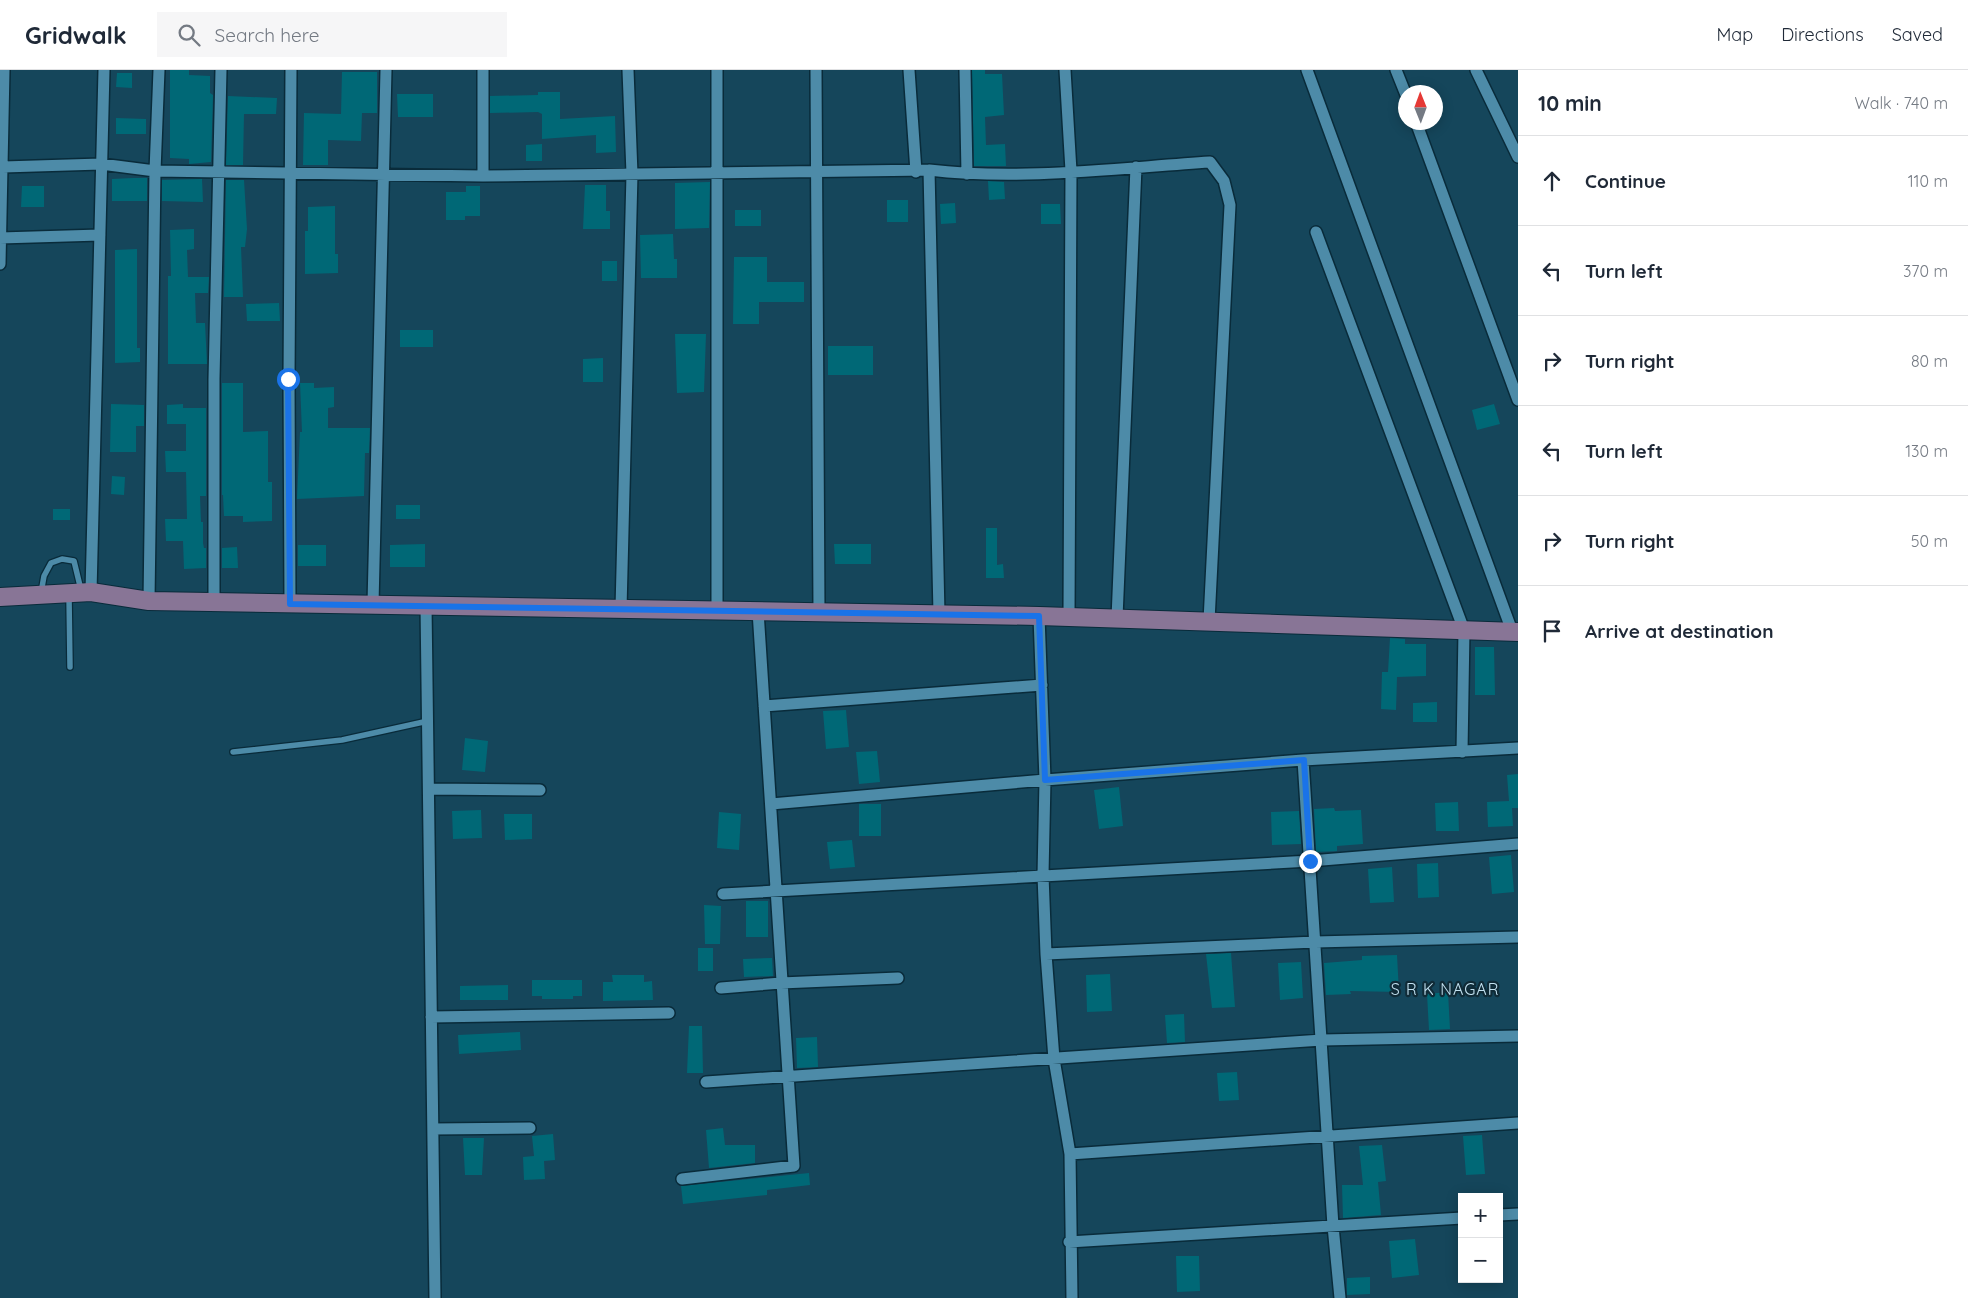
<!DOCTYPE html>
<meta charset="utf-8">
<style>
:root{--surface:#fff;--page:#f6f6f7;--text:#1f2937;--muted:#747a83;--line:#e0e1e3}
body{margin:0;font-family:Quicksand,sans-serif;background:var(--page);color:var(--text)}
.controls{position:absolute;right:15px;bottom:15px;display:grid;overflow:hidden;border-radius:0px;box-shadow:0 2px 12px #0003}
.controls button{width:45px;height:45px;display:grid;place-items:center;padding:0;border:0;border-bottom:1px solid var(--line);background:var(--surface);color:var(--text);font:25px sans-serif}
.compass{position:absolute;left:1398px;top:15px;width:45px;height:45px;border-radius:50%;background:var(--surface);box-shadow:0 2px 12px #0003;rotate:359deg}
.stop{position:absolute;width:15px;height:15px;margin:-11px;border:4px solid #1a73e8;border-radius:50%;background:#fff}
.stop.end{background:#1a73e8;border-color:#fff;box-shadow:0 1px 5px #0008}
.list{margin:0;padding:0;list-style:none}
h2{display:flex;justify-content:space-between;align-items:center;height:65px;margin:0;padding:0 20px;font-size:21px}
h2 small{font-size:16px;font-weight:400;color:var(--muted)}
.list li{display:grid;grid-template-columns:32px 1fr auto;gap:15px;align-items:center;box-sizing:border-box;height:90px;padding:0 20px;border-top:1px solid var(--line)}
.list b{display:block;font-size:19px;white-space:nowrap}
.list em{font-size:16px;font-style:normal;color:var(--muted)}
.icon{flex:none;width:28px;height:28px;fill:none;stroke:currentColor;stroke-width:2;stroke-linecap:round;stroke-linejoin:round}
.map{position:relative;flex:none;width:1518px;height:1228px;overflow:hidden}
header{display:flex;align-items:center;gap:30px;box-sizing:border-box;height:70px;padding:0 25px;background:var(--surface);border-bottom:1px solid var(--line)}
header strong{font-size:24px}
nav{display:flex;gap:28px;margin-inline-start:auto;font-size:18px}
.search{width:350px;height:45px;background:var(--page);display:flex;align-items:center;gap:12px;box-sizing:border-box;padding:0 18px;border-radius:0px;color:var(--muted);font-size:19px}
main{display:flex}
aside{flex:1;background:var(--surface)}
.map>svg:first-child{display:block}
.building{fill:#006876}
.lines{fill:none;stroke-linecap:round;stroke-linejoin:round}
.service-casing{stroke:#092b3a;stroke-width:8}
.minor-casing{stroke:#092b3a;stroke-width:14}
.primary-casing{stroke:#092b3a;stroke-width:20}
.service{stroke:#4d8ba8;stroke-width:5.5}
.minor{stroke:#4d8ba8;stroke-width:11}
.primary{stroke:#887596;stroke-width:18}
.route{stroke:#1a73e8;stroke-width:6}
.labels{text-anchor:middle;dominant-baseline:central;stroke-width:4.5;stroke-linejoin:round;paint-order:stroke}
.quarter-label{font-size:16px;letter-spacing:1px;fill:#c2e1f0;stroke:#102b37}
</style>
<header>
<strong>Gridwalk</strong>
<div class="search"><svg class="icon" aria-label="search" viewBox="0 0 24 24"><circle cx="10" cy="10" r="6"/><path d="M15 15l6 6"/></svg>Search here</div>
<nav><a>Map</a><a>Directions</a><a>Saved</a></nav>
</header>
<main>
<div class="map">
<svg width="1518" height="1228" viewBox="0 0 1518 1228">
<rect width="100%" height="100%" fill="#15465b"/>
<path class="building" d="M170 0H189V5L210 6V23L213 25 211 92 189 94V89L170 88Z
M972 0H985V4H1002L1004 45 985 47 986 75 1005 74 1006 96H974Z
M342 2H377V43H362L361 71 328 70V95H303L304 43 341 44Z
M117 3H132V18L116 17Z
M538 22H560V49L615 46 616 82 596 83V65L542 69V44L538 42 490 43V26L538 25Z
M397 24H433V47H398Z
M228 26 277 28 276 44H244L243 95H226Z
M116 48 146 49V64H116Z
M542 74V91H526V75Z
M133 108H147V131H112V109Z
M202 109 203 132 162 131V110Z
M226 110H244L247 159 245 177H241L243 227H224Z
M988 111 1004 112 1005 129 989 130Z
M710 112 709 158 675 159V113Z
M585 115H606V141H610V159H583Z
M22 116H44V137H21Z
M466 116H480V146H465V150H446V122H466Z
M887 130H908V152H887Z
M955 133 956 153 941 154 940 134Z
M1041 134H1060L1061 154H1041Z
M335 136V184H338V203L305 204V161H308V137Z
M735 140H761V156H735Z
M194 159V179L187 180 188 207H209L208 223H195L196 253H205L207 294H168V206H171L170 160Z
M673 164 674 189H677V208H641L640 165Z
M137 179V278H140V292L115 293V180Z
M734 187H767V212H804V232H759V254H733Z
M602 191H617V211H602Z
M279 233 280 251H247L246 234Z
M400 260H433V277H400Z
M675 264H706L704 322 677 323Z
M828 276H873V305H828Z
M603 288V312H583V289Z
M222 313H243V362L268 361V412H272V451L243 452V446H224L223 425H222Z
M300 313H314V318L334 317V337L328 338V358H370L369 383H365L364 426 297 429 300 362H302Z
M111 334 144 335V356H136V382H110Z
M183 334V338H206V426H200L201 452H203V473L204 478H206V498L184 499 183 471H166L165 449H187L186 402H166L165 381H186V354H167V335Z
M1494 334 1500 354 1477 360 1472 340Z
M112 406 125 407 124 425 111 424Z
M396 435H420V449H396Z
M53 439H70V450H53Z
M986 458H997V495L1003 494 1004 508H986Z
M425 474V497H390V475Z
M834 474H871V494H835Z
M298 475H326V496H298Z
M237 477 238 498H222V478Z
M1390 568 1405 569V574H1426V606L1397 607 1396 640 1381 639 1382 602H1388Z
M1475 577H1494L1495 625H1475Z
M1437 632V652H1413V633Z
M846 640 849 677 826 679 823 641Z
M465 668 488 671 485 702 462 700Z
M877 681 880 712 859 714 856 682Z
M1518 704V738H1512L1513 756 1488 757 1487 732 1509 731 1507 705Z
M1119 717 1123 756 1099 759 1094 720Z
M1458 732 1459 761H1436L1435 733Z
M859 734H881V766H859Z
M1334 738 1335 741 1361 740 1363 774 1337 776V781L1316 782 1314 739Z
M481 740 482 768 453 769 452 741Z
M1299 741 1301 774 1272 775 1271 742Z
M719 742 741 744 739 780 717 778Z
M504 744H532V769L505 770Z
M852 770 855 797 830 799 827 772Z
M1511 785 1514 822 1492 824 1489 787Z
M1438 793 1439 827 1418 828 1417 794Z
M1392 797 1394 832 1370 833 1368 799Z
M746 831H768V867H746Z
M704 835 721 836 720 874H705Z
M698 878H713V901H698Z
M1231 883 1235 937 1212 938 1206 884Z
M1397 885 1399 922 1350 921 1351 924 1326 925 1324 893 1362 890V886Z
M772 888 773 906 744 907 743 889Z
M1301 892 1303 928 1280 930 1278 893Z
M1110 904 1112 941 1087 942 1086 905Z
M612 905H644V912L652 911 653 930 603 931V912H613Z
M532 910H582V926H573V929H542V926H532Z
M508 915V930H460V916Z
M1448 922 1450 959 1429 960 1427 924Z
M1184 944 1185 972 1167 973 1165 945Z
M689 956H702L703 1003H687Z
M520 962 521 980 459 984 458 965Z
M817 967 818 997 797 998 796 968Z
M1237 1002 1239 1030 1219 1031 1217 1003Z
M723 1058 725 1075H755V1093L709 1098 706 1060Z
M553 1064 555 1090 544 1091 545 1109 524 1110 523 1087 534 1086 532 1066Z
M1482 1065 1485 1104 1466 1105 1463 1066Z
M463 1068H484L482 1105H465Z
M1382 1075 1386 1111 1378 1112 1381 1145 1343 1148 1342 1115H1363L1359 1076Z
M809 1103 810 1115 767 1120V1125L683 1134 681 1116Z
M1415 1169 1419 1205 1392 1208 1389 1171Z
M1176 1186H1199L1200 1221 1177 1222Z
M1370 1207V1224L1347 1225V1208Z"/>
<g class="lines">
<g class="service-casing">
<path id="service" d="M41 523 44 506 51 493 62 489 74 491 81 520
M69 526 70 597
M233 682 342 670 428 651"/>
</g>
<g class="minor-casing">
<path id="minor" d="M816 0 819 542
M909 0 916 102
M965 0 967 104
M1065 0 1071 101 1069 547
M1307 0 1512 561
M1396 0 1406 25
M1476 0 1518 87
M1416 52 1518 330
M3 97 101 94 155 101 483 106 929 100C1022 111 1118 98 1210 92L1224 111 1230 135 1209 551
M929 100 939 544
M483 106V0
M1316 162 1464 560 1462 682
M0 168 100 165
M0 194 4 0
M91 522 104 0
M149 531 155 101 159 0
M214 532V309L221 0
M290 534 289 309 291 0
M373 534 386 0
M426 535 435 1228
M621 539 632 104 628 0
M717 540V0
M1039 546 1045 710 1043 805 1046 884 1054 989 1070 1084 1072 1228
M1117 548 1136 97
M764 636 1042 615
M429 719 540 720
M771 734 1045 710 1303 690
M723 824 1310 791 1518 774
M1046 884 1315 872 1518 867
M721 918 781 913 898 908
M431 947 669 943
M706 1012 1322 970 1518 966
M433 1059 530 1058
M1070 1084 1518 1053
M682 1109 794 1096 758 541
M1499 1145 1518 1144
M1069 1172 1462 1148
M1340 1228 1333 1156 1303 690 1518 678"/>
</g>
<g class="primary-casing">
<path id="primary" d="M0 527 91 522 149 531 1039 546 1518 562"/>
</g>
<use href="#service" class="service"/>
<use href="#minor" class="minor"/>
<use href="#primary" class="primary"/>
</g>
<g class="lines">
<path class="route" d="M288 309 290 534 1039 546 1045 710 1304 690 1310 791"/>
</g>
<g class="labels">
<g class="quarter-label">
<text x="1445" y="919">S R K NAGAR</text>
</g>
</g>
</svg>
<div class="controls">
<button>+</button>
<button>−</button>
</div>
<svg class="compass" viewBox="-18 -18 36 36"><path d="M0-13l5 13h-10z" fill="#e53935"/><path d="M0 13l5-13h-10z" fill="#747a83"/></svg>
<div class="stop" style="left:288px;top:309px"></div>
<div class="stop end" style="left:1310px;top:791px"></div>
</div>
<aside>
<h2>10 min<small>Walk · 740 m</small></h2>
<ul class="list">
<li><svg class="icon" aria-label="ahead" viewBox="0 0 24 24"><path d="M12 20V5M6 11l6-6 6 6"/></svg><div><b>Continue</b></div><em>110 m</em></li>
<li><svg class="icon" aria-label="left" viewBox="0 0 24 24"><path d="M17 20v-9H6M10 6l-5 5 5 5"/></svg><div><b>Turn left</b></div><em>370 m</em></li>
<li><svg class="icon" aria-label="right" viewBox="0 0 24 24"><path d="M7 20v-9h11M14 6l5 5-5 5"/></svg><div><b>Turn right</b></div><em>80 m</em></li>
<li><svg class="icon" aria-label="left" viewBox="0 0 24 24"><path d="M17 20v-9H6M10 6l-5 5 5 5"/></svg><div><b>Turn left</b></div><em>130 m</em></li>
<li><svg class="icon" aria-label="right" viewBox="0 0 24 24"><path d="M7 20v-9h11M14 6l5 5-5 5"/></svg><div><b>Turn right</b></div><em>50 m</em></li>
<li><svg class="icon" aria-label="arrive" viewBox="0 0 24 24"><path d="M6 21V4h12l-3 4 3 4H6"/></svg><div><b>Arrive at destination</b></div></li>
</ul>
</aside>
</main>
